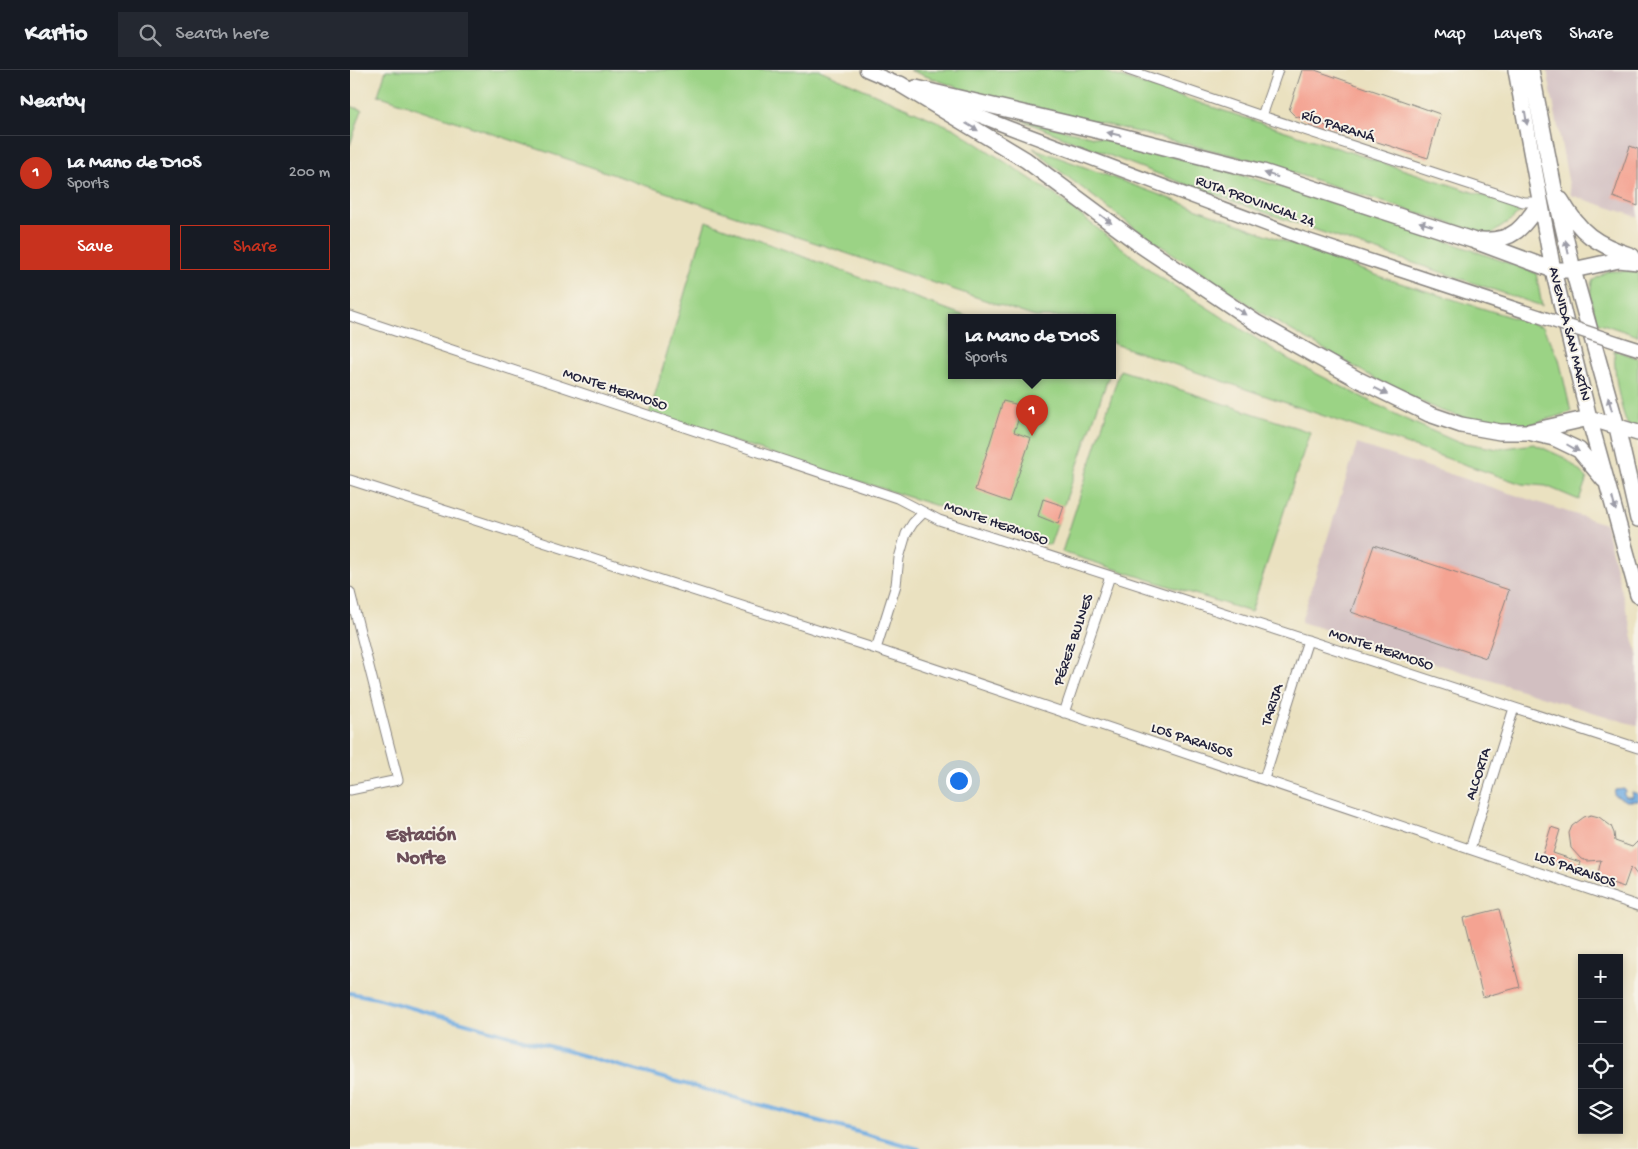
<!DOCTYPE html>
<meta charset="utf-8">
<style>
:root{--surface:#171b24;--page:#242831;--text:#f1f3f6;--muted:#9ea1a6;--line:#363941;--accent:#c8321e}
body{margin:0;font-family:"Gochi Hand",sans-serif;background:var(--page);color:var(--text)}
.controls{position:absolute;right:15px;bottom:15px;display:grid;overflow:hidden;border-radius:0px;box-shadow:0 2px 8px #0003}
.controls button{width:45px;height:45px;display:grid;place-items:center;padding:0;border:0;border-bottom:1px solid var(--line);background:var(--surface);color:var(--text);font:25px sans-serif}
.you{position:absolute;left:608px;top:710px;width:18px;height:18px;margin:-12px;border:4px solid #fff;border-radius:50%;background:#1a73e8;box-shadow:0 0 0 8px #1a73e833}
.badge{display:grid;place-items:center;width:32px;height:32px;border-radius:50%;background:var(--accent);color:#fff;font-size:16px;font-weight:700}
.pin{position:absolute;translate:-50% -41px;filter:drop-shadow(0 1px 2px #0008)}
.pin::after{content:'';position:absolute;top:26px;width:18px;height:15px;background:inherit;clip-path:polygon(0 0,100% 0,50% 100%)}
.popup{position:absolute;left:598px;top:244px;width:168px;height:65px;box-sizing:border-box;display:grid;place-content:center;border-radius:0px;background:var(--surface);filter:drop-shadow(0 1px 4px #0005);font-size:16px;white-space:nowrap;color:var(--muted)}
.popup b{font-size:19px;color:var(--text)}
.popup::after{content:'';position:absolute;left:50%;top:100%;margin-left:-10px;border:10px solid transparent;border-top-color:var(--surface)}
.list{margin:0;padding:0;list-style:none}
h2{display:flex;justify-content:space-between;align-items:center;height:65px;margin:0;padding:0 20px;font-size:21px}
h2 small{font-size:16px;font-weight:400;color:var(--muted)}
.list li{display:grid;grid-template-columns:32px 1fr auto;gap:15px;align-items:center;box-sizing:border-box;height:75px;padding:0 20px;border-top:1px solid var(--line)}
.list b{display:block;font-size:19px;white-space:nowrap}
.list p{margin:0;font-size:16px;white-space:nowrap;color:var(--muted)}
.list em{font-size:16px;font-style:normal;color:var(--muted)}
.actions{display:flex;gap:10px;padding:15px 20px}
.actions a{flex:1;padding:11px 0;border:1px solid var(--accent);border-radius:0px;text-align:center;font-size:18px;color:var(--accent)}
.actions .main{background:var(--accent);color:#fff}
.icon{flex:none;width:28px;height:28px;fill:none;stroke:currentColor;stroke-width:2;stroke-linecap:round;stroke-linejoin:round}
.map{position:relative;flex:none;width:1288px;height:1079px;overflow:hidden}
header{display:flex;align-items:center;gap:30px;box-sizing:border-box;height:70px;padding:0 25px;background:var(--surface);border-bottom:1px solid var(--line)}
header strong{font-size:24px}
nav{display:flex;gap:28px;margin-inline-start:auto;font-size:18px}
.search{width:350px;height:45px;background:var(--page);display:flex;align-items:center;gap:12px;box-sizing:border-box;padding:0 18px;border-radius:0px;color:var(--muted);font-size:19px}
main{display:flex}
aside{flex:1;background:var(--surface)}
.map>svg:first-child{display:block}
.industrial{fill:#d2bfc1}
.green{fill:#9bd385;stroke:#5e7a60}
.water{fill:#71ace1;stroke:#4a678e}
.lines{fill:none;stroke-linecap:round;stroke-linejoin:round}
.stream{stroke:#71ace1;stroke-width:4}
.building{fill:#f4a392}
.minor-casing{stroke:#86827e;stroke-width:11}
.secondary-casing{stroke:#86827e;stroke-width:15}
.primary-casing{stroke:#86827e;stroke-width:18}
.minor{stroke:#fff;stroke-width:9}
.secondary{stroke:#fff;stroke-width:12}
.primary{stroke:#fff;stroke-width:15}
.secondary-bridge-casing{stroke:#86827e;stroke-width:15;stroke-linecap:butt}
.secondary-bridge{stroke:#fff;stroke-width:12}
.oneway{fill:#9c9ca7}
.labels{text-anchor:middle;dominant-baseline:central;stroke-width:4;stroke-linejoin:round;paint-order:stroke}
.street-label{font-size:15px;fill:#22223b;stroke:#f7f3e8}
.district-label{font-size:20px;font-weight:bold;fill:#6c4f59;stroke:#f7f3e8}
</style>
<header>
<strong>Kartio</strong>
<div class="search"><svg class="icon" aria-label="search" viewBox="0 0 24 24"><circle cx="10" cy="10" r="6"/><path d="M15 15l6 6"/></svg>Search here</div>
<nav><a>Map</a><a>Layers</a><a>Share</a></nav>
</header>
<main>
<aside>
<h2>Nearby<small></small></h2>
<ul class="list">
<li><span class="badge">1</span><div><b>La Mano de D10S</b><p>Sports</p></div><em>200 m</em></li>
</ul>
<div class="actions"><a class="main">Save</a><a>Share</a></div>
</aside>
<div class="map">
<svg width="1288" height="1079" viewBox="0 0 1288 1079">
<rect width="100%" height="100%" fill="#f7f3e8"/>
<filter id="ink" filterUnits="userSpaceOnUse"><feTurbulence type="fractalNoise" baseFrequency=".02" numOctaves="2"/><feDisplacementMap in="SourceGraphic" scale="10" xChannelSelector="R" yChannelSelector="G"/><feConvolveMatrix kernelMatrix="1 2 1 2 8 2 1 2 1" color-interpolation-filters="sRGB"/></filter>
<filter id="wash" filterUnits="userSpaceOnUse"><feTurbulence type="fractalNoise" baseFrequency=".0096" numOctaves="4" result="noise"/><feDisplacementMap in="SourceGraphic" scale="20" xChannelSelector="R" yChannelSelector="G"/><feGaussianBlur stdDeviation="1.12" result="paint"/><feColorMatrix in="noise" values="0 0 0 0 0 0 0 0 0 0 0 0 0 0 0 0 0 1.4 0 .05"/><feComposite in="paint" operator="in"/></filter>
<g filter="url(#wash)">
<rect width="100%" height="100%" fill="#eae1c0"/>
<path class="industrial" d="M1197 0H1288V147L1221 125Z
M1007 374 1255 454 1288 587V656L951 552Z"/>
<path class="green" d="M36 0H470L605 59 705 125 808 206 938 289 1057 350 1105 371 1148 379 1184 374 1215 388 1237 408 1229 430 1196 416 1172 414 1128 399 762 273V247H685L28 25Z
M559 0H749L1174 139 1160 151 1140 165 1086 149 906 91 614 20Z
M0 36 12 40 0 75Z
M669 49C761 71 854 93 945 121 1026 146 1106 174 1186 203L1192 236C1017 177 840 121 669 49Z
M683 78 1034 208 1193 257 1209 289 1221 342 1179 355H1138L1089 340 1031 312 916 246 786 159 706 98Z
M356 151 618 247H602V305H759L700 475 600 440 299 345Z
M1258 201H1288V266L1247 252 1240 227 1242 211Z
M1264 280 1288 288V358L1278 356C1268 331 1265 307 1264 280Z
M770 300 960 362 901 542 712 482Z"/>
<path class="water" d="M1274 719 1276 721 1273 723 1276 727H1283L1282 722 1288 724V731H1276L1264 725 1265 720Z"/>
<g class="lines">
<path class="stream" d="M0 923 26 928 569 1079"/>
</g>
<g id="blocks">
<path class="building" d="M952 0H965L1090 44 1078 88 945 46 939 40Z
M1280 76 1288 79V136L1263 127Z
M653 331 673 336 664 362 681 368 659 432 625 420Z
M693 429 714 436 708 454 688 446Z
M1024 475 1159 520 1136 588 1001 542Z
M1241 745 1249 747 1261 756 1264 763 1265 771 1282 777 1288 771V806L1281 797 1274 817 1247 808 1251 790 1238 791 1231 789 1221 778 1219 763 1222 756 1234 747Z
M1201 757 1210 760 1203 783 1230 792 1227 801 1191 789Z
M1149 839 1170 917 1133 927 1113 848Z"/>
</g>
</g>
<g filter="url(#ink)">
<use href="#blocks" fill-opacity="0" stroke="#86827e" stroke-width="1"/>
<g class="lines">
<g class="minor-casing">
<path id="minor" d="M778 0 912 46 1173 132H1190
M912 46 928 0
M0 246 547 428 589 450 1288 678
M0 410 526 579 1288 836
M0 522 48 710 0 720
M526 579 546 515 549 488 556 464 563 453 574 442
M714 643 760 506
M914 709 958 570
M1120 779 1164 638"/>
</g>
<g class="secondary-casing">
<path id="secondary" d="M516 0 558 18
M581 27 660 58 949 167 1188 246
M1269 273 1288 279"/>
</g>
<g class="primary-casing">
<path id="primary" d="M1166 0 1203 200 1239 348 1288 525
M1181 0 1204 118 1223 200 1267 357 1288 449
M550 14 676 90 792 176 905 252 1007 309 1079 344 1111 355 1150 362H1178L1239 348 1288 363
M566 18 767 65 913 102 1122 170 1203 200H1223L1269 190 1288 192
M1211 130C1230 163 1245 174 1282 186
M1131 170C1163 172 1174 157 1190 132
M1182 363 1204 368 1229 380 1254 410"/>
</g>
<use href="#minor" class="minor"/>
<use href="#secondary" class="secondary"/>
<use href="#primary" class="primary"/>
<g class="secondary-bridge-casing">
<path id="secondary-bridge" d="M1188 246 1269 273"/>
</g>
<use href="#secondary-bridge" class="secondary-bridge"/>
</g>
<defs><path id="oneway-solid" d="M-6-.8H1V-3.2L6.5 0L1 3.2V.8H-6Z" transform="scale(1.25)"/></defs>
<g class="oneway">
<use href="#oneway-solid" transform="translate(1176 48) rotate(81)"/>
<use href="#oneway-solid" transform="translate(622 57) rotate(31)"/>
<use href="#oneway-solid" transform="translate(764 64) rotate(-167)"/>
<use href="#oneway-solid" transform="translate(921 105) rotate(-163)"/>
<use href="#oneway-solid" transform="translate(756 149) rotate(37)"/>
<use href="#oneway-solid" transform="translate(1076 154) rotate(-162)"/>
<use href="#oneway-solid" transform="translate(1217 177) rotate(-103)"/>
<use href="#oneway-solid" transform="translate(890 241) rotate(34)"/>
<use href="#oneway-solid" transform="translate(1031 321) rotate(26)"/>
<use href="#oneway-solid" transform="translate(1260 334) rotate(-106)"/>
<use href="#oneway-solid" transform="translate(1223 378) rotate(30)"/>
<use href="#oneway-solid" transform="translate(1264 434) rotate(75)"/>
</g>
</g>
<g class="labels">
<g class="street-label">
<text transform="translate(988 57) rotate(18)">RÍO PARANÁ</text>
<text transform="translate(905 132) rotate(20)">RUTA PROVINCIAL 24</text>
<text transform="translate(1219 264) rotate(76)">AVENIDA SAN MARTÍN</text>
<text transform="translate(265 320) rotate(18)">MONTE HERMOSO</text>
<text transform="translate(646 454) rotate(19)">MONTE HERMOSO</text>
<text transform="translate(724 570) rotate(-71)">PÉREZ BULNES</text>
<text transform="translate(1031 580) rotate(18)">MONTE HERMOSO</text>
<text transform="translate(923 635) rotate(-72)">TARIJA</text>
<text transform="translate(842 671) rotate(18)">LOS PARAISOS</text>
<text transform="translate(1129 704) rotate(-72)">ALCORTA</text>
<text transform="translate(1225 800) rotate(19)">LOS PARAISOS</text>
</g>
<g class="district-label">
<text x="71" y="766">Estación<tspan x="71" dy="23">Norte</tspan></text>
</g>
</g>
</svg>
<div class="controls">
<button>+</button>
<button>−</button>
<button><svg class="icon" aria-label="locate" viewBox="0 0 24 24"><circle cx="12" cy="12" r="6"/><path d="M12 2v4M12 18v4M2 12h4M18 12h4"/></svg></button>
<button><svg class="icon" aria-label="layers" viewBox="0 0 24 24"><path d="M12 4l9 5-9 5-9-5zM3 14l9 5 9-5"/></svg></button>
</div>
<div class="you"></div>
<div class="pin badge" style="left:682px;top:366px">1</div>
<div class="popup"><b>La Mano de D10S</b>Sports</div>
</div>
</main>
